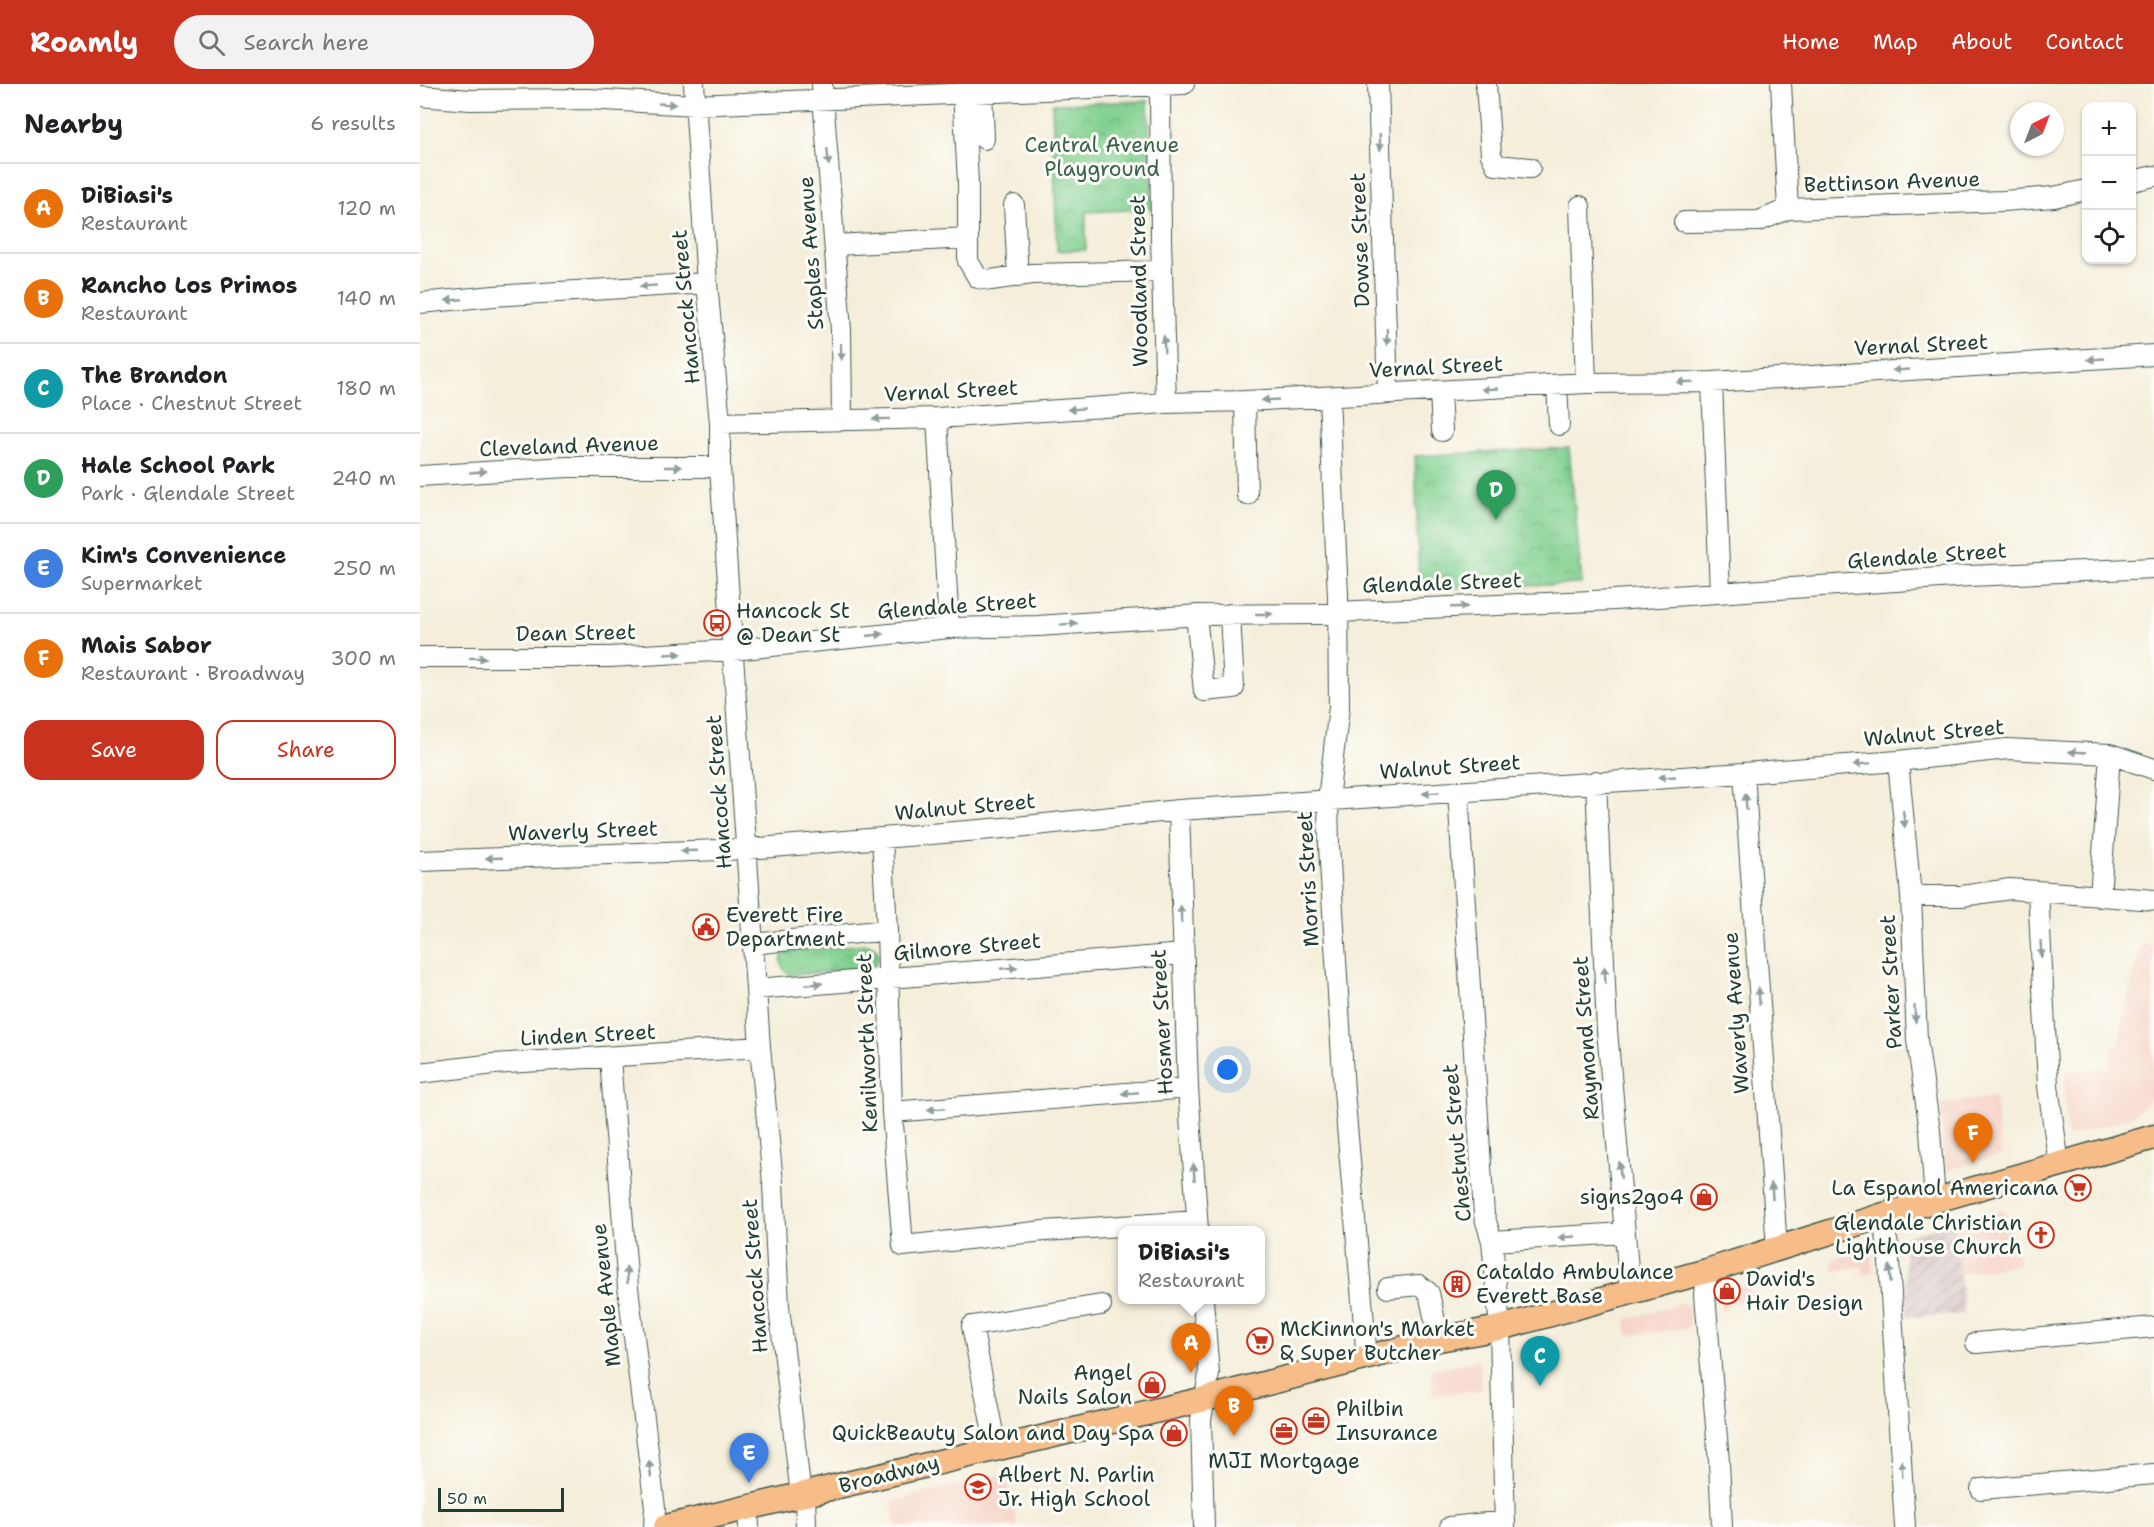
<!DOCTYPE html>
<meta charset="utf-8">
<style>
:root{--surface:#fff;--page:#f2f2f2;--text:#202124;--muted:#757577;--line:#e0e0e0;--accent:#c8321e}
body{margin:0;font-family:"Shantell Sans",sans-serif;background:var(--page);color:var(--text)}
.controls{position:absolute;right:18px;top:18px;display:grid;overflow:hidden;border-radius:12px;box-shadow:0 2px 4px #0004}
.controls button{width:54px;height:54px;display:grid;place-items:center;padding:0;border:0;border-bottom:2px solid var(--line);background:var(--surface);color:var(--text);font:30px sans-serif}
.compass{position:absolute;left:1590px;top:18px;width:54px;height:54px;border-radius:50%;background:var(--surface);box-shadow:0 2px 4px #0004;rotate:42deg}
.scale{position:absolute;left:18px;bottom:15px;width:126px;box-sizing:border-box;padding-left:6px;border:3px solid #1f3d34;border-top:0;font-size:16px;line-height:21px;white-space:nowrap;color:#1f3d34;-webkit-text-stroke:4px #fdfcf7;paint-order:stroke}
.you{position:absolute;left:808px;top:986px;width:21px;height:21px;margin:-15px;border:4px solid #fff;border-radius:50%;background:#1a73e8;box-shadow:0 0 0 9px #1a73e833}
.badge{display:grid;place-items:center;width:39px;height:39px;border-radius:50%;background:var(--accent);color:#fff;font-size:20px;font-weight:700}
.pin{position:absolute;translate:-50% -50px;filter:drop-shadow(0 2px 3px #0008)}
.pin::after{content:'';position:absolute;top:32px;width:21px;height:18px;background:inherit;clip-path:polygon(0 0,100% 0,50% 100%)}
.popup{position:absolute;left:698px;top:1142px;width:147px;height:78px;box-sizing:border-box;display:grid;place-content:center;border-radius:12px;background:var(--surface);filter:drop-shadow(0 2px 4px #0005);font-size:20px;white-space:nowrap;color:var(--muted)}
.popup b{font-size:22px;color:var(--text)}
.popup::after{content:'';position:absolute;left:50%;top:100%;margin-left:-12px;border:12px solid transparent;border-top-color:var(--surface)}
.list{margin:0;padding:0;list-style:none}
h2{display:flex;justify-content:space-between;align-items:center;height:78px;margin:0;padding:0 24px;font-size:26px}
h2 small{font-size:20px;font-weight:400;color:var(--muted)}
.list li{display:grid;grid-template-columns:39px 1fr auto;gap:18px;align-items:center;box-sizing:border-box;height:90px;padding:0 24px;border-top:2px solid var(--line)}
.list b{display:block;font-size:22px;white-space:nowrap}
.list p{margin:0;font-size:20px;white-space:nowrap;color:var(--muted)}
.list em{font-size:20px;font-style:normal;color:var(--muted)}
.actions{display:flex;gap:12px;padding:18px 24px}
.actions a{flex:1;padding:14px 0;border:2px solid var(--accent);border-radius:18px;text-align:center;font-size:21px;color:var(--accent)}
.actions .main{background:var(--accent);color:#fff}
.icon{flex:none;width:33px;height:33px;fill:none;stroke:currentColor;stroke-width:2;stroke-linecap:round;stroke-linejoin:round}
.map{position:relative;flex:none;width:1734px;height:1443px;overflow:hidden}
header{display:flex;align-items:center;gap:36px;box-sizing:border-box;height:84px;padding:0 30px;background:var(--accent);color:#fff}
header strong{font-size:28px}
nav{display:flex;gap:33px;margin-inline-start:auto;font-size:21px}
.search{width:420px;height:54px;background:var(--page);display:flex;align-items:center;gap:15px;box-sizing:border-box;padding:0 21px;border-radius:33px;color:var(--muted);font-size:22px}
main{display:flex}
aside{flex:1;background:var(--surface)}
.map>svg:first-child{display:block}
.built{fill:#f6d2c5}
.industrial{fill:url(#industrial-furrows)}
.park{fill:url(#park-crowns);stroke:#508662;stroke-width:1.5}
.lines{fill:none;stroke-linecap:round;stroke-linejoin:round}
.minor-casing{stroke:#3f584d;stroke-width:22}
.major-casing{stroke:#3f584d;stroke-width:27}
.minor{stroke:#fff;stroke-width:20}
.major{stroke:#f7bd88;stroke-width:24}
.oneway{fill:#8f9e9a}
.labels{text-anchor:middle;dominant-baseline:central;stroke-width:6;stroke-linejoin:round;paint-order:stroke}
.park-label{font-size:21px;fill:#38624b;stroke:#fdfcf7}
.street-label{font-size:21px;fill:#1f3d34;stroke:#fdfcf7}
.poi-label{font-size:21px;fill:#1f3d34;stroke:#fdfcf7;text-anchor:start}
</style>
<header>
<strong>Roamly</strong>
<div class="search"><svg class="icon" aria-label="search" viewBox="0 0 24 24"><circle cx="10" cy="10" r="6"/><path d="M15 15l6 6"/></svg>Search here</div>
<nav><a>Home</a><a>Map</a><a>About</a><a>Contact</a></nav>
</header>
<main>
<aside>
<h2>Nearby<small>6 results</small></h2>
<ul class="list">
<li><span class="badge" style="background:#e8710a">A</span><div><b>DiBiasi's</b><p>Restaurant</p></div><em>120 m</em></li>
<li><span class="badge" style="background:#e8710a">B</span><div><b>Rancho Los Primos</b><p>Restaurant</p></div><em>140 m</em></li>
<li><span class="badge" style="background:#0f9aa8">C</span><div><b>The Brandon</b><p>Place · Chestnut Street</p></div><em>180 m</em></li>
<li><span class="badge" style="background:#2e9e5b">D</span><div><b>Hale School Park</b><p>Park · Glendale Street</p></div><em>240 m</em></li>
<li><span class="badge" style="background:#3f7fe0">E</span><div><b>Kim's Convenience</b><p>Supermarket</p></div><em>250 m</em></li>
<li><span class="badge" style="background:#e8710a">F</span><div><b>Mais Sabor</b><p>Restaurant · Broadway</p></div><em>300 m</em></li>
</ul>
<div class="actions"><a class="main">Save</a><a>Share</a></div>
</aside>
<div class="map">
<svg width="1734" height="1443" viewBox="0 0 1734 1443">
<defs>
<pattern id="industrial-furrows" width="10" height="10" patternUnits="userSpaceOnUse" patternTransform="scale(1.5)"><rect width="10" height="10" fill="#d1bfbf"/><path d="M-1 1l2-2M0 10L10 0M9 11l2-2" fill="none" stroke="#a99c9c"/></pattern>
<pattern id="park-crowns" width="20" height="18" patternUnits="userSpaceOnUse" patternTransform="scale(1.5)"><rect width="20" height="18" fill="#81d090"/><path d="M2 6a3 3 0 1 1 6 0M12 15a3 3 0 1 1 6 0" fill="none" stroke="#69aa76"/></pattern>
</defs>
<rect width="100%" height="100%" fill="#fdfcf7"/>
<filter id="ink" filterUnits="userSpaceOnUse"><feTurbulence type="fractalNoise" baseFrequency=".0167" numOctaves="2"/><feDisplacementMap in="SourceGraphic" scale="12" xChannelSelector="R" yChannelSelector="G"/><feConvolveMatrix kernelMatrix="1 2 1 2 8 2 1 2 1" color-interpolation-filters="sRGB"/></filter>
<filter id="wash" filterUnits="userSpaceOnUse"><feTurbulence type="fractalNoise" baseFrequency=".008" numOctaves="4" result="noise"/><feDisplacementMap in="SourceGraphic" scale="24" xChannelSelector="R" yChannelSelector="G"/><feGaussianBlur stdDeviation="1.35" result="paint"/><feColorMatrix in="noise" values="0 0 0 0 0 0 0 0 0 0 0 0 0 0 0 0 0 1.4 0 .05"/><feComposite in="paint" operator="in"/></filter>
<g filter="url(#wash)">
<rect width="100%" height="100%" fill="#f4eeda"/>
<path class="built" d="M1721 860 1734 861V1010L1725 1022 1708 1034 1648 1053 1644 1011 1646 988 1691 984V964L1699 961 1703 933Z
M1575 1013 1581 1071 1525 1087 1521 1020Z
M1584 1125 1600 1180 1540 1190 1534 1138Z
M1452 1164 1453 1189 1444 1190 1442 1183 1413 1187V1175Z
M1330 1200 1332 1216 1306 1219 1307 1225 1301 1226 1300 1209Z
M1262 1219 1269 1221 1270 1243 1208 1252 1206 1236Z
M1059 1275 1061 1307 1013 1311 1011 1286Z
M585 1390 598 1443H476L472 1417Z"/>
<path class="industrial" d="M1534 1138 1544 1230 1487 1233 1484 1153Z"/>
<path class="park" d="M728 17 733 125 666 128V166L637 167 632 20Z
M1149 364 1162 500 999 505 995 372Z
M448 860 457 865 459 872 455 881 450 884 371 891C359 885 357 871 371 867Z"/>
</g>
<g filter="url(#ink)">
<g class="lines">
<g class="minor-casing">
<path id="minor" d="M274 0 287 199 300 339V383L340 963 353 1099 359 1223 381 1412
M402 0 421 246 422 336
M958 0 968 310
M1066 0 1071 71 1076 81 1110 84
M1361 0 1368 125 1583 117 1634 113 1666 106
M740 2 741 155 746 319
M562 7 564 55
M543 8 548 98V177L558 194 571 196 612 190 742 187
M0 12 50 16 167 15 275 21 764 0
M1712 97 1734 92
M594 121 598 193
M1160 122 1166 299
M1264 138 1339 137 1368 125
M415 161 548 154
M0 219 74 212 287 199
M1292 298 1300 509
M1137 301 1139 341
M1020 307 1022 347
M909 313 918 512 919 623 908 716 909 762 924 1007 947 1275
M825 317 827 411
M517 334 529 544
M300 339 517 334 746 319 825 317 1166 299 1292 298 1734 271
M0 392 148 383H300
M776 531 784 607 814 604 810 530
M0 573H189L313 566 529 544 618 542 780 531 895 530 937 527 1194 516 1549 492 1734 484
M1478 677 1491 812 1497 956 1510 1047 1515 1117
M1324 689 1357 1165
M1176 697 1187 946 1210 1207
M1038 707 1064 1131 1072 1157 1080 1244 1085 1443
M759 726 768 1004 778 1146
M462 754 467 846 472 1028 483 1162 624 1147 777 1137
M0 777 327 765 596 743 759 726 1324 689 1478 677 1587 665 1690 670 1734 685
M1618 807 1628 1002 1639 1081
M1491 812H1542L1590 805 1734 816
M1680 813 1690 670
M333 860 467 846
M336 905 763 870
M190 974 208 1204 235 1424 234 1443
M0 989 74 980 340 963
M472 1028 768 1004
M1461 1132 1468 1161 1485 1443
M1072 1157 1205 1149
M1287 1187 1285 1211 1299 1378 1302 1443
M968 1204 999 1201 1009 1209 1019 1255
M783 1216 789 1290 781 1336 784 1443
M1556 1259 1734 1243
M576 1364 552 1242 681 1221
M1561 1405 1734 1390
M385 1411 386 1443
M328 1424 329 1443
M1030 1443 1085 1437"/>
</g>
<g class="major-casing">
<path id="major" d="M246 1443 785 1315 1019 1255 1080 1244 1287 1187 1461 1132 1734 1053"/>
</g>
<use href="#minor" class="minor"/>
<use href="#major" class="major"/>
</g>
<defs><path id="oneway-solid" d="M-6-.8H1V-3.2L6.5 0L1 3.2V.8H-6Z" transform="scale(1.5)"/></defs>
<g class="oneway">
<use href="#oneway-solid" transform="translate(247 20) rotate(3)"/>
<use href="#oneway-solid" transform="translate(960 58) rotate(88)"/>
<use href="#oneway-solid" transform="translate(408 73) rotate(85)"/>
<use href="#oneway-solid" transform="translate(228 202) rotate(176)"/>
<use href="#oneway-solid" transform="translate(34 216) rotate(175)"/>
<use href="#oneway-solid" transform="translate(967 253) rotate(89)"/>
<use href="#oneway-solid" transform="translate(744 260) rotate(-92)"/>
<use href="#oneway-solid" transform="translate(421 268) rotate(89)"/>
<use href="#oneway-solid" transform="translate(1676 275) rotate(177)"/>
<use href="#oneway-solid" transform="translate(1481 286) rotate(177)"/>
<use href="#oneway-solid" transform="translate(1265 298) rotate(179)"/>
<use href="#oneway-solid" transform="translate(1070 305) rotate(177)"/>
<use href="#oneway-solid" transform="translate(850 316) rotate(177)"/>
<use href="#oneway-solid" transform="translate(656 325) rotate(176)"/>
<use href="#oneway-solid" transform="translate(461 335) rotate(179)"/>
<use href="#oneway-solid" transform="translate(253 383)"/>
<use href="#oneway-solid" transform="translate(58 388) rotate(-4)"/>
<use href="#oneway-solid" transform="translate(1039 523) rotate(-2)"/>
<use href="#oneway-solid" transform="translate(844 530)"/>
<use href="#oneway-solid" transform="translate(649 540) rotate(-4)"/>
<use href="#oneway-solid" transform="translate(455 551) rotate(-6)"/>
<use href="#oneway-solid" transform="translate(253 570) rotate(-3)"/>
<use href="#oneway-solid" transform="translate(58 574) rotate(1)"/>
<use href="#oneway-solid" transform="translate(1657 668) rotate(-177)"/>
<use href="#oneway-solid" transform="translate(1442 680) rotate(176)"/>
<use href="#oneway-solid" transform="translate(1247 693) rotate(177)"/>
<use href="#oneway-solid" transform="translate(1011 709) rotate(176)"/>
<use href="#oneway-solid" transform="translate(1326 718) rotate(-94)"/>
<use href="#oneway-solid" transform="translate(1484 735) rotate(84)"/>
<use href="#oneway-solid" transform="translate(269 767) rotate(178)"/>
<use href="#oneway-solid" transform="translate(74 774) rotate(178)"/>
<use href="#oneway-solid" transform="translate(761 830) rotate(-92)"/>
<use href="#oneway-solid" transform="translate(1621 865) rotate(87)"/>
<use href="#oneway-solid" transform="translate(589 884) rotate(-5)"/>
<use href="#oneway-solid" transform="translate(1185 891) rotate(-93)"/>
<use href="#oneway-solid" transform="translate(394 900) rotate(-5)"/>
<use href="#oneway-solid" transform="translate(1339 912) rotate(-94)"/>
<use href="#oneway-solid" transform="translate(1495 930) rotate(87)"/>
<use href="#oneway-solid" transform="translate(710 1009) rotate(175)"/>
<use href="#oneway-solid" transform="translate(516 1025) rotate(175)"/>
<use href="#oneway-solid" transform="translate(1200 1086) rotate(-95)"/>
<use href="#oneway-solid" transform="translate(774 1088) rotate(-94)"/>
<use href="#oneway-solid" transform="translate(1352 1107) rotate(-94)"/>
<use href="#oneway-solid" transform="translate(1147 1153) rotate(177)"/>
<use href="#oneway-solid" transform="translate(1470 1190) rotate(-94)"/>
<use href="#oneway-solid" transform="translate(207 1191) rotate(-94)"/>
<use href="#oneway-solid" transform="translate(230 1385) rotate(-97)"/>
<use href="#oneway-solid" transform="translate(1482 1385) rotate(-93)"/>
</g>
</g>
<defs>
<g id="bus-ring" transform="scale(1.35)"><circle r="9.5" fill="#fdfcf7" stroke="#c8321e" stroke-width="1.5"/><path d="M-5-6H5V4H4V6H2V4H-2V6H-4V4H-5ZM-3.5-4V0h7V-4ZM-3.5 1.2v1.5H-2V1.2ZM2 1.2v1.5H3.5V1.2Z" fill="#c8321e"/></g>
<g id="civic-ring" transform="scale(1.35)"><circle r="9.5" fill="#fdfcf7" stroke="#c8321e" stroke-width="1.5"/><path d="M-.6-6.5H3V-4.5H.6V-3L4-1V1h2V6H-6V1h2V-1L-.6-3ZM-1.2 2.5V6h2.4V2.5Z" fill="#c8321e"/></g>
<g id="supermarket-ring" transform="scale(1.35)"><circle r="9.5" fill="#fdfcf7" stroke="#c8321e" stroke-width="1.5"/><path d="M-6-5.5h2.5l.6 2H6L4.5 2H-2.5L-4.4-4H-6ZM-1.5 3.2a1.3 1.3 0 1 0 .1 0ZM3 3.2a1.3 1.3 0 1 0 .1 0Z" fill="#c8321e"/></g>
<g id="shop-ring" transform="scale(1.35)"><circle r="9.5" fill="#fdfcf7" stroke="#c8321e" stroke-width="1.5"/><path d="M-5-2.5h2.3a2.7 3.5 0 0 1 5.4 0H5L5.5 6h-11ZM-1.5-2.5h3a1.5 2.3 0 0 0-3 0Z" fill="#c8321e"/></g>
<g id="church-ring" transform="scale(1.35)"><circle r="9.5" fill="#fdfcf7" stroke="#c8321e" stroke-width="1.5"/><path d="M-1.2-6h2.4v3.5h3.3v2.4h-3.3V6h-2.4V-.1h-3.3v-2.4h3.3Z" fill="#c8321e"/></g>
<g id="building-ring" transform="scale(1.35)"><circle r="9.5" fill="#fdfcf7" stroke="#c8321e" stroke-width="1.5"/><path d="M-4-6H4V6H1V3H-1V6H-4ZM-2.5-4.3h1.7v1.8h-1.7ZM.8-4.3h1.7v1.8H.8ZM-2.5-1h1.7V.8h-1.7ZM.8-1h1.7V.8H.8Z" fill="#c8321e"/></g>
<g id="office-ring" transform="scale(1.35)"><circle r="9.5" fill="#fdfcf7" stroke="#c8321e" stroke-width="1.5"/><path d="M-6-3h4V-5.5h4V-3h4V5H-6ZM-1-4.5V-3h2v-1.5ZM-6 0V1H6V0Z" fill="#c8321e"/></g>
<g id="school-ring" transform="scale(1.35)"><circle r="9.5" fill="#fdfcf7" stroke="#c8321e" stroke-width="1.5"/><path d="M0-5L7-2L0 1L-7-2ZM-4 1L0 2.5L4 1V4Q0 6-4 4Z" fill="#c8321e"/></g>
</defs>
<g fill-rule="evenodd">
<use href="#bus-ring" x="297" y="539"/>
<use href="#civic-ring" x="286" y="843"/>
<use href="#supermarket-ring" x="1658" y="1104"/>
<use href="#shop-ring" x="1284" y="1113"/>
<use href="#church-ring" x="1621" y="1151"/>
<use href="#building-ring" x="1037" y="1200"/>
<use href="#shop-ring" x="1307" y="1207"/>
<use href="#supermarket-ring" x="840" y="1257"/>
<use href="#shop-ring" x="732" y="1301"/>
<use href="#office-ring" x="896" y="1337"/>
<use href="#office-ring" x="864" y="1347"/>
<use href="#shop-ring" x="754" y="1349"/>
<use href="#school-ring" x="558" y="1403"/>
</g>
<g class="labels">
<g class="park-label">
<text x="682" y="61">Central Avenue<tspan x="682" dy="24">Playground</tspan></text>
</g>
<g class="street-label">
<text transform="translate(1472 98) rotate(-2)">Bettinson Avenue</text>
<text transform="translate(940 156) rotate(-92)">Dowse Street</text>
<text transform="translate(391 169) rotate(-94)">Staples Avenue</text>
<text transform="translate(719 197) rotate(-91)">Woodland Street</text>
<text transform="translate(266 223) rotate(-95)">Hancock Street</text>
<text transform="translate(1501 261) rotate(-3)">Vernal Street</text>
<text transform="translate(1016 283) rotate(-3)">Vernal Street</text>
<text transform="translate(531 307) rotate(-3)">Vernal Street</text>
<text transform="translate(149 362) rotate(-2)">Cleveland Avenue</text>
<text transform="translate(1507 472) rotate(-4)">Glendale Street</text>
<text transform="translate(1022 499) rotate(-2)">Glendale Street</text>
<text transform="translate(537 522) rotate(-4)">Glendale Street</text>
<text transform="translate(156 549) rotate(-1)">Dean Street</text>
<text transform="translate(1514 649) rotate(-5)">Walnut Street</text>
<text transform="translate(1030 683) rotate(-4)">Walnut Street</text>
<text transform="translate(299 708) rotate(-94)">Hancock Street</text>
<text transform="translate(545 723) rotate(-5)">Walnut Street</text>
<text transform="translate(163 747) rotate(-2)">Waverly Street</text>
<text transform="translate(888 795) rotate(-93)">Morris Street</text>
<text transform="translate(547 863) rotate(-5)">Gilmore Street</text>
<text transform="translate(1471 898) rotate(-93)">Parker Street</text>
<text transform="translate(1316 929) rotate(-94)">Waverly Avenue</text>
<text transform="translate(742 938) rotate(-93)">Hosmer Street</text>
<text transform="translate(168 951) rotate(-3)">Linden Street</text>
<text transform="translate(1166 954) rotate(-94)">Raymond Street</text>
<text transform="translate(447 959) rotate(-92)">Kenilworth Street</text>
<text transform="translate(1037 1059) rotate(-95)">Chestnut Street</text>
<text transform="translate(335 1192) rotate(-94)">Hancock Street</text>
<text transform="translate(186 1211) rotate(-96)">Maple Avenue</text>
<text transform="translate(469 1390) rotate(-14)">Broadway</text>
</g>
<g class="poi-label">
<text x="316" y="527">Hancock St<tspan x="316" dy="24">@ Dean St</tspan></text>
<text x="306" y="831">Everett Fire<tspan x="306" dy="24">Department</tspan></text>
<text x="1638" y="1104" text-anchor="end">La Espanol Americana</text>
<text x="1264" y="1113" text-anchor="end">signs2go4</text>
<text x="1602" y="1139" text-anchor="end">Glendale Christian<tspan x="1602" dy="24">Lighthouse Church</tspan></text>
<text x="1056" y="1188">Cataldo Ambulance<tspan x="1056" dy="24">Everett Base</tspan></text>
<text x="1326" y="1195">David's<tspan x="1326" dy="24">Hair Design</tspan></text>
<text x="860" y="1245">McKinnon's Market<tspan x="860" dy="24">&amp; Super Butcher</tspan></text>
<text x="712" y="1289" text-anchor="end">Angel<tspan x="712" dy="24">Nails Salon</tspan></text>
<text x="916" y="1325">Philbin<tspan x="916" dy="24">Insurance</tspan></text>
<text x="734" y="1349" text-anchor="end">QuickBeauty Salon and Day Spa</text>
<text x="864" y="1377" text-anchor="middle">MJI Mortgage</text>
<text x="578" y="1391">Albert N. Parlin<tspan x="578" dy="24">Jr. High School</tspan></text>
</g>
</g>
</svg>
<div class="controls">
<button>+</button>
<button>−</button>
<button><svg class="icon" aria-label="locate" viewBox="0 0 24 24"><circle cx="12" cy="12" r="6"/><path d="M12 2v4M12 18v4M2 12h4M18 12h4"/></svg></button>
</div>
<svg class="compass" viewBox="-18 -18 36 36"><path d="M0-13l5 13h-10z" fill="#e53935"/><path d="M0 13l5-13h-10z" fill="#757577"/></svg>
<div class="scale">50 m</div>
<div class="you"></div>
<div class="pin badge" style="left:771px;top:1289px;background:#e8710a">A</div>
<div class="popup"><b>DiBiasi's</b>Restaurant</div>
<div class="pin badge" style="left:814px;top:1352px;background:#e8710a">B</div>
<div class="pin badge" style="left:1120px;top:1302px;background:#0f9aa8">C</div>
<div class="pin badge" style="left:1076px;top:436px;background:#2e9e5b">D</div>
<div class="pin badge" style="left:329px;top:1399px;background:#3f7fe0">E</div>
<div class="pin badge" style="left:1553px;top:1079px;background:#e8710a">F</div>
</div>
</main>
